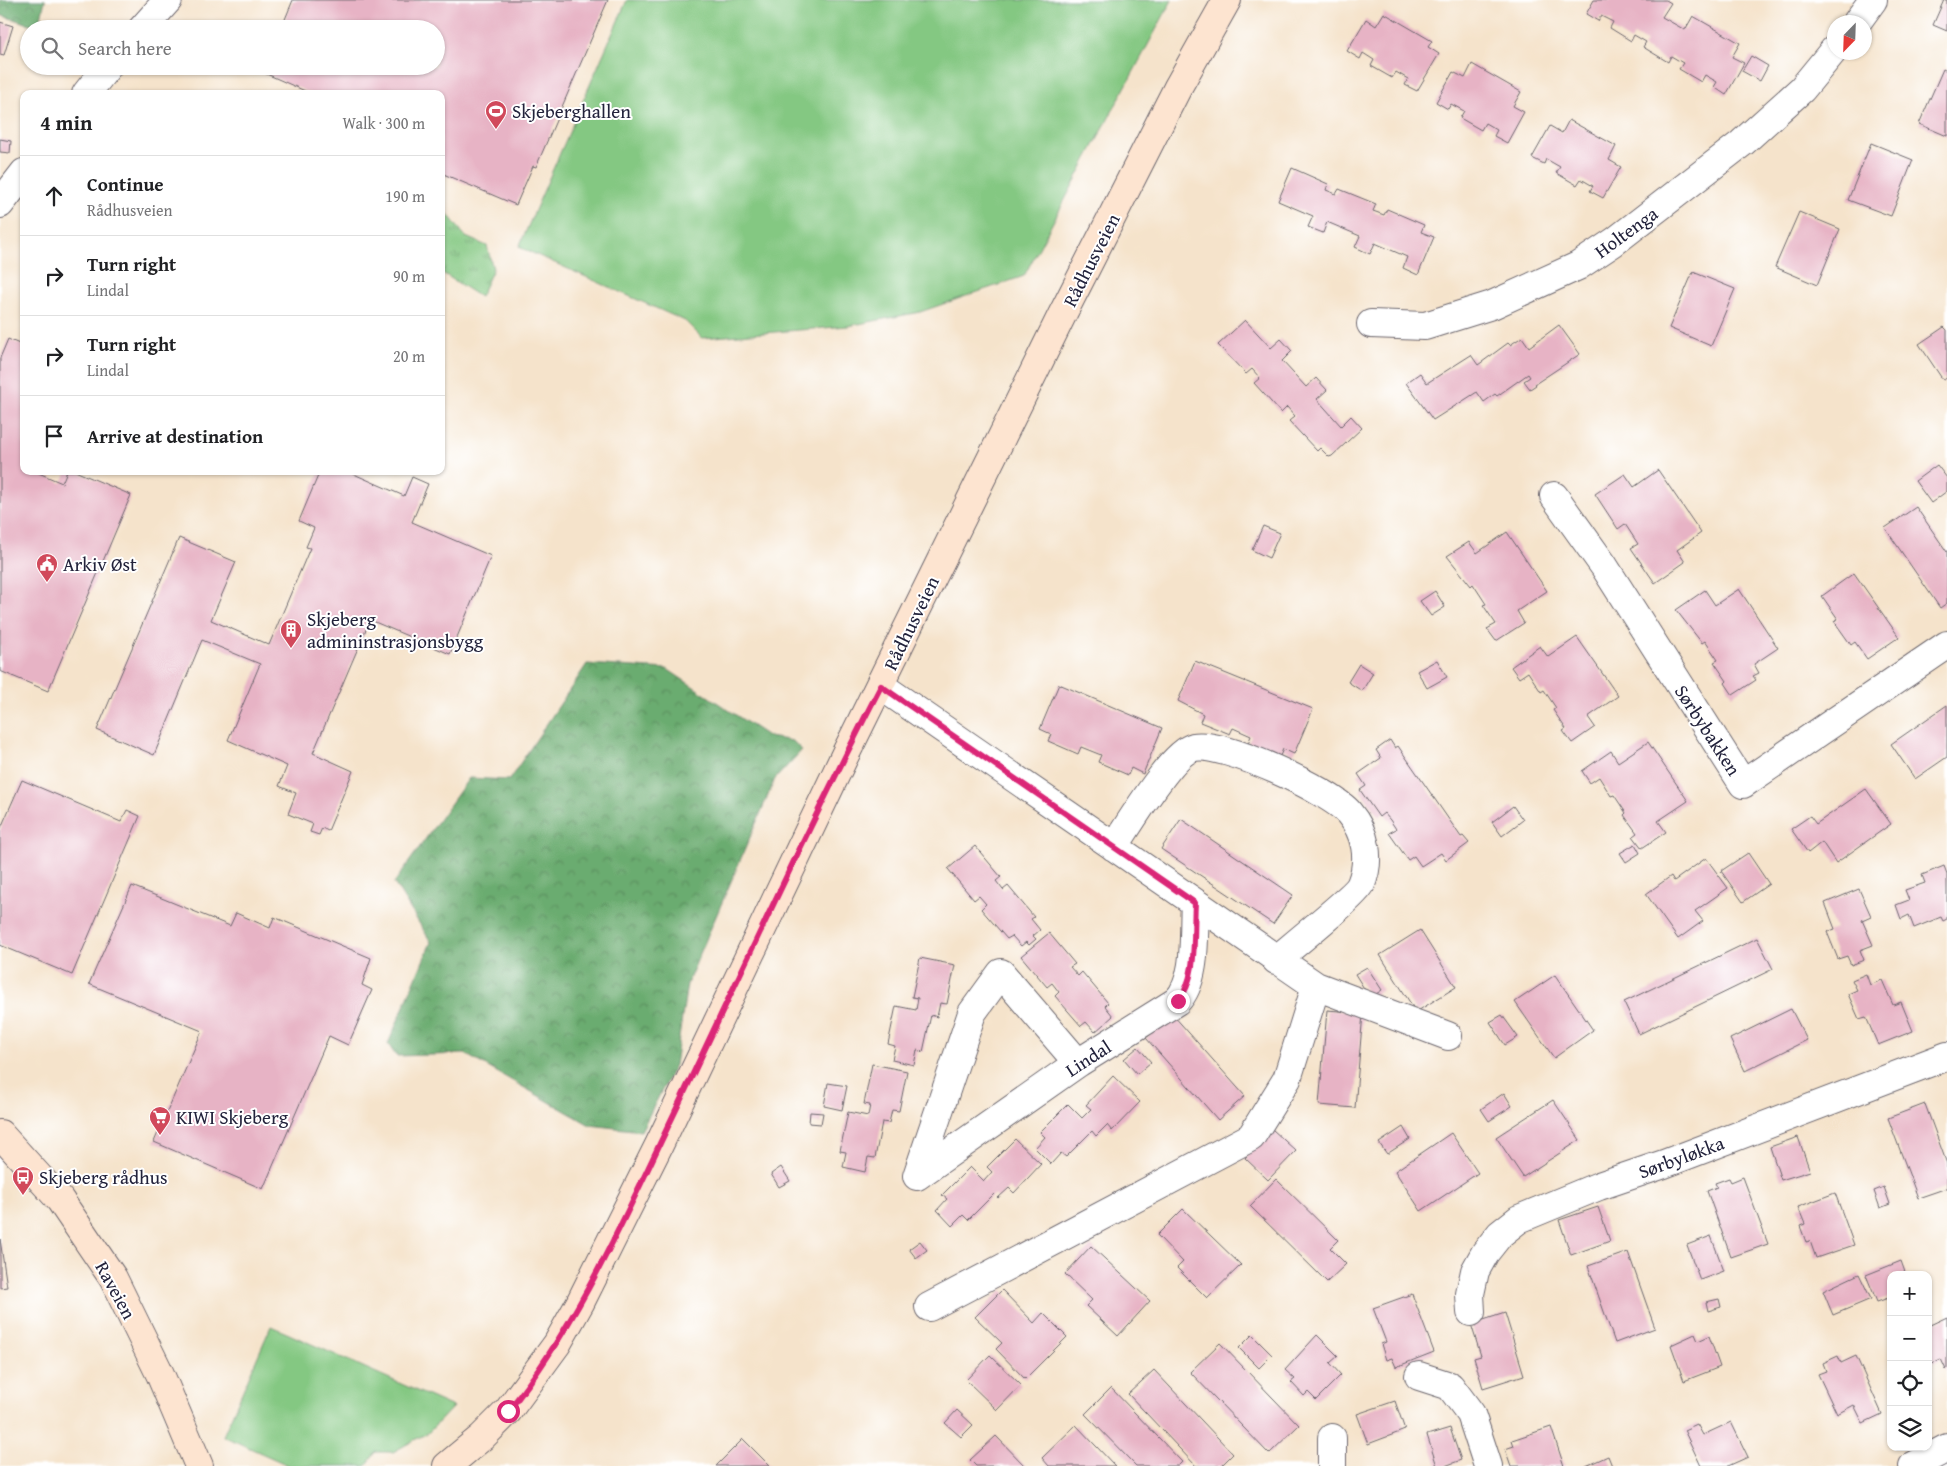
<!DOCTYPE html>
<meta charset="utf-8">
<style>
:root{--surface:#fff;--page:#f6f6f6;--text:#202124;--muted:#757577;--line:#e0e0e0}
body{margin:0;font-family:"Gentium Book Plus",serif;background:var(--page);color:var(--text)}
.controls{position:absolute;right:15px;bottom:15px;display:grid;overflow:hidden;border-radius:10px;box-shadow:0 1px 4px #0004}
.controls button{width:45px;height:45px;display:grid;place-items:center;padding:0;border:0;border-bottom:1px solid var(--line);background:var(--surface);color:var(--text);font:25px sans-serif}
.compass{position:absolute;left:1827px;top:15px;width:45px;height:45px;border-radius:50%;background:var(--surface);box-shadow:0 1px 4px #0004;rotate:203deg}
.stop{position:absolute;width:15px;height:15px;margin:-11px;border:4px solid #db2777;border-radius:50%;background:#fff}
.stop.end{background:#db2777;border-color:#fff;box-shadow:0 1px 5px #0008}
.list{margin:0;padding:0;list-style:none}
h2{display:flex;justify-content:space-between;align-items:center;height:65px;margin:0;padding:0 20px;font-size:21px}
h2 small{font-size:16px;font-weight:400;color:var(--muted)}
.list li{display:grid;grid-template-columns:32px 1fr auto;gap:15px;align-items:center;box-sizing:border-box;height:80px;padding:0 20px;border-top:1px solid var(--line)}
.list b{display:block;font-size:19px;white-space:nowrap}
.list p{margin:0;font-size:16px;white-space:nowrap;color:var(--muted)}
.list em{font-size:16px;font-style:normal;color:var(--muted)}
.icon{flex:none;width:28px;height:28px;fill:none;stroke:currentColor;stroke-width:2;stroke-linecap:round;stroke-linejoin:round}
.map{position:relative;flex:none;width:1947px;height:1466px;overflow:hidden}
.search{position:absolute;background:var(--surface);box-shadow:0 1px 4px #0004;left:20px;top:20px;width:425px;height:55px;display:flex;align-items:center;gap:12px;box-sizing:border-box;padding:0 18px;border-radius:28px;color:var(--muted);font-size:19px}
.panel{position:absolute;background:var(--surface);box-shadow:0 1px 4px #0004;left:20px;top:90px;width:425px;height:385px;border-radius:10px}
.map>svg:first-child{display:block}
.forest{fill:url(#forest-crowns);stroke:#466756}
.park{fill:url(#park-tufts);stroke:#53755e}
.pitch{fill:#84c882;stroke:#53755e}
.building{fill:#e7b3c5}
.lines{fill:none;stroke-linecap:round;stroke-linejoin:round}
.street-casing{stroke:#6c666d;stroke-width:30}
.secondary-casing{stroke:#6c666d;stroke-width:30}
.street{stroke:#fff;stroke-width:28}
.secondary{stroke:#fde4d0;stroke-width:28}
.route{stroke:#db2777;stroke-width:6}
.labels{text-anchor:middle;dominant-baseline:central;stroke-width:4;stroke-linejoin:round;paint-order:stroke}
.poi-label{font-size:19px;fill:#22223b;stroke:#fff;text-anchor:start}
.street-label{font-size:19px;fill:#22223b;stroke:#fff}
</style>
<div class="map">
<svg width="1947" height="1466" viewBox="0 0 1947 1466">
<defs>
<pattern id="forest-crowns" width="20" height="18" patternUnits="userSpaceOnUse" patternTransform="scale(1.25)"><rect width="20" height="18" fill="#6bac70"/><path d="M2 6a3 3 0 1 1 6 0M12 15a3 3 0 1 1 6 0" fill="none" stroke="#588c5d"/></pattern>
<pattern id="park-tufts" width="24" height="20" patternUnits="userSpaceOnUse" patternTransform="scale(1.25)"><rect width="24" height="20" fill="#84c882"/><path d="M3 7l-1-3M5 7V3M7 7l1-3M15 17l-1-3M17 17v-4M19 17l1-3" fill="none" stroke="#6ca26c"/></pattern>
</defs>
<rect width="100%" height="100%" fill="#fff"/>
<filter id="ink" filterUnits="userSpaceOnUse"><feTurbulence type="fractalNoise" baseFrequency=".02" numOctaves="2"/><feDisplacementMap in="SourceGraphic" scale="10" xChannelSelector="R" yChannelSelector="G"/><feConvolveMatrix kernelMatrix="1 2 1 2 8 2 1 2 1" color-interpolation-filters="sRGB"/></filter>
<filter id="wash" filterUnits="userSpaceOnUse"><feTurbulence type="fractalNoise" baseFrequency=".0096" numOctaves="4" result="noise"/><feDisplacementMap in="SourceGraphic" scale="20" xChannelSelector="R" yChannelSelector="G"/><feGaussianBlur stdDeviation="1.12" result="paint"/><feColorMatrix in="noise" values="0 0 0 0 0 0 0 0 0 0 0 0 0 0 0 0 0 1.4 0 .05"/><feComposite in="paint" operator="in"/></filter>
<g filter="url(#wash)">
<rect width="100%" height="100%" fill="#f5e3cb"/>
<path class="forest" d="M0 0H45L39 27 0 15Z
M587 664 667 669 769 737 793 741 802 750 775 779 687 984 675 1065 641 1131 590 1125 465 1054 396 1056 388 1044 431 942 394 883 469 778 509 780Z"/>
<path class="park" d="M441 206 466 237 487 246 493 269 480 297 441 272Z"/>
<path class="pitch" d="M627 0H1172L1024 276 920 312 848 326 702 338 685 321 519 247Z
M271 1326 453 1407 429 1432 393 1452H376L366 1466H290L223 1436Z"/>
<g id="blocks">
<path class="building" d="M293 0H608L536 167 533 166 516 205 441 173V94H312L262 72 264 66H436V29H281Z
M1594 0H1666L1671 3 1662 17 1685 30 1693 16 1740 43 1732 57 1744 63 1726 95 1714 87 1717 82 1705 75 1701 82 1679 69 1683 63 1671 56 1668 62 1643 47 1646 42 1634 35 1631 41 1610 28 1613 22 1601 16 1598 21 1586 14Z
M1944 0H1947V31L1933 25Z
M1384 13 1432 41 1428 47 1439 54 1417 91 1405 85 1408 79 1396 72 1392 78 1371 66 1374 60 1363 53 1360 59 1347 51 1366 19 1376 26Z
M0 22 13 26 4 55 0 54Z
M1751 56 1768 66 1760 81 1742 71Z
M1472 64 1521 92 1513 106 1524 112 1507 143 1494 136 1497 130 1485 123 1481 130 1460 118 1464 111 1451 104 1448 109 1436 102 1453 72 1465 78Z
M1943 69 1947 71V136L1919 124Z
M1569 120 1616 146 1609 160 1621 167 1603 198 1590 191 1593 186 1581 179 1577 185 1556 173 1560 167 1546 159 1544 164 1532 158 1550 126 1562 133Z
M0 139 11 141 10 153 0 152Z
M1871 143 1913 160 1891 216 1848 200Z
M1292 168 1328 184 1326 190 1336 194 1339 189 1376 204 1373 211 1384 215 1387 209 1424 225 1421 232 1434 237 1418 275 1403 268 1407 257 1375 243 1370 254 1355 247 1360 236 1327 222 1323 233 1308 227 1313 216 1278 201Z
M1799 212 1840 229 1817 285 1775 267Z
M1693 272 1735 289 1711 346 1669 328Z
M1245 320 1271 348 1281 339 1292 351 1282 361 1306 387 1316 378 1327 390 1317 399 1341 426 1351 416 1362 428 1332 456 1329 457 1320 448 1317 451 1289 421 1295 416 1287 407 1281 413 1254 383 1260 378 1252 369 1246 374 1218 345Z
M1559 325 1580 354 1535 384 1536 385 1530 389 1524 381 1530 377 1528 374 1497 396 1495 394 1484 402 1477 392 1433 420 1406 383 1420 373 1427 383 1471 355 1478 365 1508 343 1510 345 1522 337 1529 347Z
M1944 327 1947 330V378L1943 380 1919 344Z
M8 339 24 346V471H34L62 483 67 471H75L131 495 48 691 0 671V358Z
M1937 465 1947 478V491L1931 503 1915 481Z
M1658 470 1701 533 1677 550 1685 562 1655 583 1631 548 1638 544 1625 524 1618 529 1595 494 1625 474 1634 487Z
M320 471H347L404 496 412 477 428 484 412 522 491 556 450 654 370 620 313 753 353 771 328 831 322 828 319 835 310 832 313 824 288 814 296 793 279 786 287 766 228 740 260 664 202 640 154 755 97 730 179 538 236 562 211 620 269 645 310 548 306 547 314 528 299 521Z
M1916 507 1947 552V603L1940 608 1885 528Z
M1263 526 1280 533 1269 558 1252 550Z
M1507 532 1547 591 1517 611 1524 623 1496 641 1487 629 1496 624 1483 605 1486 604 1473 584 1471 586 1447 556 1469 542 1477 553Z
M1854 573 1899 637 1867 659 1855 642 1851 645 1834 621 1838 619 1822 596Z
M1739 589 1778 648 1754 664 1759 673 1753 676 1756 680 1733 695 1725 683 1727 681 1714 662 1718 660 1705 641 1702 643 1676 610 1705 590 1715 605Z
M1435 591 1445 607 1431 616 1420 601Z
M1577 637 1618 696 1588 717 1595 727 1572 743 1563 731 1566 729 1553 710 1556 708 1544 690 1541 692 1528 672 1519 678 1511 667 1540 646 1548 657Z
M1437 660 1447 677 1427 688 1417 671Z
M1195 661 1313 709 1294 754 1283 749 1280 756 1248 743 1251 736 1233 728 1230 734 1200 722 1203 714 1178 701Z
M1359 664 1373 673 1362 691 1348 682Z
M1059 684 1162 728 1143 774 1131 768 1128 775 1098 762 1101 755 1081 747 1078 754 1048 741 1051 734 1040 729Z
M1947 705V757L1915 779 1891 744Z
M1390 740 1395 748 1398 746 1461 837 1463 836 1469 843 1446 860 1441 853 1421 866 1414 856 1408 860 1389 833 1396 829 1390 820 1384 813 1379 817 1360 790 1366 786 1358 774 1381 758 1376 750Z
M1648 742 1688 801 1658 821 1666 832 1642 848 1633 836 1637 833 1624 815 1626 813 1614 795 1611 796 1599 777 1590 783 1582 771 1611 751 1618 762Z
M22 780 121 822 127 810 140 816 72 975 0 945V830Z
M1866 789 1891 824 1836 863 1822 842 1808 853 1791 829 1810 816 1816 824Z
M1513 806 1523 820 1502 836 1492 822Z
M1181 819 1293 895 1273 924 1161 849Z
M1635 844 1640 853 1626 862 1620 853Z
M975 846 1001 877 996 881 1003 890 1008 886 1034 917 1031 919 1040 930 1033 936 1036 939 1029 945 1026 942 1021 946 1012 936 1007 939 981 909 986 904 979 896 974 900 948 869Z
M1748 853 1769 884 1743 902 1721 871Z
M1706 858 1728 888 1695 911 1703 921 1678 939 1646 894 1671 876 1674 881Z
M1944 866 1947 874V919L1943 921 1941 917 1914 928 1909 915 1901 919 1896 905 1909 900 1905 890 1925 883 1922 875Z
M132 886 230 926 236 913 270 928 274 917 371 958 362 985 372 990 348 1045 329 1036 263 1189 154 1142 202 1031 89 984Z
M1859 889 1871 916 1862 920 1873 945 1860 950 1864 960 1851 965 1847 956 1838 959 1827 932 1835 929 1825 903Z
M1420 930 1456 987 1416 1012 1380 955Z
M1049 933 1075 964 1070 967 1078 976 1082 972 1108 1003 1105 1006 1113 1016 1095 1032 1086 1022 1081 1026 1055 996 1059 992 1052 983 1047 987 1021 956Z
M1757 938 1773 969 1639 1034 1624 1002Z
M920 958 955 965 947 1004 940 1003 937 1017 931 1015 923 1052 917 1050 914 1065 892 1060 895 1046 888 1044 896 1006 916 1010 918 998 912 997Z
M1367 967 1382 990 1370 998 1355 974Z
M1866 974 1870 985 1882 980 1893 1005 1901 1002 1913 1031 1878 1045 1866 1017 1859 1019 1848 994 1857 990 1852 980Z
M1555 975 1593 1030 1554 1058 1515 1002Z
M1791 1009 1807 1040 1745 1071 1730 1039Z
M1327 1010 1363 1013 1355 1108 1319 1105Z
M1173 1015 1245 1096 1218 1120 1146 1038Z
M1502 1015 1518 1037 1505 1045 1490 1022Z
M1138 1047 1151 1062 1137 1074 1124 1059Z
M872 1064 907 1071 899 1111 892 1110 889 1123 882 1122 875 1158 868 1157 865 1172 843 1167 846 1152 840 1151 848 1112 868 1116 870 1105 864 1104Z
M1113 1076 1140 1102 1112 1131 1107 1125 1096 1136 1092 1131 1066 1157 1061 1153 1051 1164 1035 1148 1045 1137 1040 1132 1068 1104 1082 1118 1091 1109 1086 1105Z
M828 1083 847 1086 842 1110 824 1106Z
M1504 1093 1512 1106 1489 1121 1481 1109Z
M1553 1100 1580 1140 1523 1177 1496 1137Z
M1925 1104 1947 1164V1188L1918 1198 1888 1118Z
M810 1112 823 1113 821 1124 809 1123Z
M1403 1127 1410 1139 1387 1154 1379 1143Z
M1272 1129 1296 1151 1268 1180 1245 1158Z
M1451 1133 1478 1173 1421 1211 1395 1171Z
M1798 1137 1810 1171 1781 1180 1770 1147Z
M1015 1139 1041 1164 1014 1193 1009 1188 998 1198 994 1194 968 1220 963 1215 952 1226 937 1210 947 1199 942 1195 970 1167 984 1181 992 1172 987 1167Z
M781 1167 790 1181 779 1187 771 1174Z
M1743 1177 1768 1244 1731 1257 1707 1191 1717 1187 1715 1183 1729 1178 1731 1182Z
M1276 1179 1338 1240 1330 1248 1346 1264 1327 1282 1250 1206Z
M1884 1187 1890 1204 1880 1208 1874 1191Z
M1835 1193 1854 1245 1816 1258 1810 1241 1806 1242 1800 1226 1805 1224 1798 1207Z
M1598 1207 1610 1241 1571 1255 1559 1220Z
M1183 1209 1241 1265 1207 1298 1177 1268 1183 1262 1157 1235Z
M1711 1236 1724 1271 1700 1280 1687 1245Z
M0 1239 7 1287 0 1288Z
M920 1241 927 1250 916 1258 909 1249Z
M1091 1246 1150 1301 1118 1336 1086 1306 1092 1300 1065 1274Z
M1628 1252 1655 1328 1615 1343 1588 1266Z
M1901 1261 1906 1275H1891V1297L1877 1302 1866 1275Z
M1859 1274 1871 1299 1833 1315 1823 1291Z
M1002 1290 1034 1323 1043 1313 1067 1337 1025 1379 996 1349 1002 1343 975 1317Z
M1412 1294 1434 1352 1396 1367 1392 1358 1386 1360 1381 1344 1386 1342 1373 1308Z
M1719 1299 1721 1307 1708 1311 1706 1302Z
M1505 1313 1524 1375 1483 1388 1474 1358 1481 1356 1471 1324Z
M1947 1317V1369L1946 1370 1941 1359 1928 1365V1326Z
M1695 1334 1698 1341 1709 1336 1720 1367 1684 1381 1671 1345Z
M1252 1335 1272 1355 1259 1368 1239 1348Z
M1317 1335 1338 1356 1330 1363 1341 1375 1316 1400 1308 1392 1304 1396 1291 1382 1295 1379 1285 1370Z
M1220 1343 1299 1425 1269 1454 1190 1372Z
M990 1355 1021 1385 997 1410 966 1380Z
M1838 1356 1841 1363 1856 1356 1882 1414 1863 1423 1854 1405 1837 1414 1818 1374 1826 1371 1823 1363Z
M1154 1370 1233 1454 1221 1466H1196L1128 1394Z
M1111 1388 1182 1462 1178 1466H1136L1085 1414Z
M1395 1401 1405 1430 1368 1444 1357 1414Z
M957 1410 973 1425 961 1437 945 1423Z
M1731 1422 1748 1457 1728 1466H1701L1684 1430 1697 1424 1703 1435Z
M1076 1425 1115 1466H1049L1042 1458Z
M1551 1427 1564 1466H1511L1505 1449 1514 1446 1512 1440Z
M1450 1428 1461 1460 1445 1466H1437L1427 1435Z
M996 1436 1025 1466H976L970 1460Z
M743 1439 770 1466H716Z
M1608 1456 1612 1466H1586Z"/>
</g>
</g>
<g filter="url(#ink)">
<use href="#blocks" fill-opacity="0" stroke="#6c666d" stroke-width="1"/>
<g class="lines">
<g class="street-casing">
<path id="street" d="M1857 22 1873 0
M142 29 168 0
M86 94 108 66
M0 204 24 173
M1371 324 1425 326 1492 305 1578 266 1614 242 1742 143 1802 89 1834 50
M1554 496 1604 566 1743 784 1947 645
M881 686 1316 986 1448 1036
M1114 847C1128 826 1172 752 1194 747 1223 741 1331 791 1349 813 1366 833 1371 859 1361 884 1357 894 1290 948 1276 960
M917 1176 1078 1063 1177 1001C1198 979 1193 933 1195 903
M917 1176 972 1013 1001 973 1078 1063
M929 1307 1251 1137 1287 1079 1316 986
M1471 1312 1470 1294 1475 1271 1485 1253 1500 1234 1519 1219 1599 1186 1664 1164 1947 1056
M1419 1376 1450 1386 1471 1414 1488 1466
M1332 1438V1466
M1913 1466 1947 1448"/>
</g>
<g class="secondary-casing">
<path id="secondary" d="M0 1134 60 1200 113 1278 160 1374 199 1466
M447 1466 482 1437 508 1411 557 1344 580 1303 659 1145 845 755 1062 315 1178 87 1227 0"/>
</g>
<use href="#street" class="street"/>
<use href="#secondary" class="secondary"/>
</g>
</g>
<g class="lines" filter="url(#ink)">
<path class="route" d="M508 1411C579 1323 625 1216 674 1114 742 971 808 827 881 686L1195 903C1193 933 1198 979 1178 1001"/>
</g>
<defs>
<g id="stadium-pin" transform="scale(1.125)"><path d="M0 17L-7.5 6A9.5 9.5 0 1 1 7.5 6Z" fill="#d1495b" stroke="#fff"/><path d="M0-5a6.5 5 0 1 0 0 10a6.5 5 0 1 0 0-10ZM-3.5-1.8h7v3.6h-7Z" fill="#fff"/></g>
<g id="civic-pin" transform="scale(1.125)"><path d="M0 17L-7.5 6A9.5 9.5 0 1 1 7.5 6Z" fill="#d1495b" stroke="#fff"/><path d="M-.6-6.5H3V-4.5H.6V-3L4-1V1h2V6H-6V1h2V-1L-.6-3ZM-1.2 2.5V6h2.4V2.5Z" fill="#fff"/></g>
<g id="building-pin" transform="scale(1.125)"><path d="M0 17L-7.5 6A9.5 9.5 0 1 1 7.5 6Z" fill="#d1495b" stroke="#fff"/><path d="M-4-6H4V6H1V3H-1V6H-4ZM-2.5-4.3h1.7v1.8h-1.7ZM.8-4.3h1.7v1.8H.8ZM-2.5-1h1.7V.8h-1.7ZM.8-1h1.7V.8H.8Z" fill="#fff"/></g>
<g id="supermarket-pin" transform="scale(1.125)"><path d="M0 17L-7.5 6A9.5 9.5 0 1 1 7.5 6Z" fill="#d1495b" stroke="#fff"/><path d="M-6-5.5h2.5l.6 2H6L4.5 2H-2.5L-4.4-4H-6ZM-1.5 3.2a1.3 1.3 0 1 0 .1 0ZM3 3.2a1.3 1.3 0 1 0 .1 0Z" fill="#fff"/></g>
<g id="bus-pin" transform="scale(1.125)"><path d="M0 17L-7.5 6A9.5 9.5 0 1 1 7.5 6Z" fill="#d1495b" stroke="#fff"/><path d="M-5-6H5V4H4V6H2V4H-2V6H-4V4H-5ZM-3.5-4V0h7V-4ZM-3.5 1.2v1.5H-2V1.2ZM2 1.2v1.5H3.5V1.2Z" fill="#fff"/></g>
</defs>
<g fill-rule="evenodd">
<use href="#stadium-pin" x="496" y="111"/>
<use href="#civic-pin" x="47" y="564"/>
<use href="#building-pin" x="291" y="630"/>
<use href="#supermarket-pin" x="160" y="1117"/>
<use href="#bus-pin" x="23" y="1177"/>
</g>
<g class="labels">
<g class="poi-label">
<text x="512" y="111">Skjeberghallen</text>
<text x="63" y="564">Arkiv Øst</text>
<text x="307" y="619">Skjeberg<tspan x="307" dy="22">admininstrasjonsbygg</tspan></text>
<text x="176" y="1117">KIWI Skjeberg</text>
<text x="39" y="1177">Skjeberg rådhus</text>
</g>
<g class="street-label">
<text transform="translate(1626 232) rotate(-36)">Holtenga</text>
<text transform="translate(1091 260) rotate(-63)">Rådhusveien</text>
<text transform="translate(911 623) rotate(-64)">Rådhusveien</text>
<text transform="translate(1708 730) rotate(57)">Sørbybakken</text>
<text transform="translate(1088 1058) rotate(-33)">Lindal</text>
<text transform="translate(1681 1157) rotate(-20)">Sørbyløkka</text>
<text transform="translate(116 1290) rotate(61)">Raveien</text>
</g>
</g>
</svg>
<div class="controls">
<button>+</button>
<button>−</button>
<button><svg class="icon" aria-label="locate" viewBox="0 0 24 24"><circle cx="12" cy="12" r="6"/><path d="M12 2v4M12 18v4M2 12h4M18 12h4"/></svg></button>
<button><svg class="icon" aria-label="layers" viewBox="0 0 24 24"><path d="M12 4l9 5-9 5-9-5zM3 14l9 5 9-5"/></svg></button>
</div>
<svg class="compass" viewBox="-18 -18 36 36"><path d="M0-13l5 13h-10z" fill="#e53935"/><path d="M0 13l5-13h-10z" fill="#757577"/></svg>
<div class="stop" style="left:508px;top:1411px"></div>
<div class="stop end" style="left:1178px;top:1001px"></div>
<div class="search"><svg class="icon" aria-label="search" viewBox="0 0 24 24"><circle cx="10" cy="10" r="6"/><path d="M15 15l6 6"/></svg>Search here</div>
<section class="panel">
<h2>4 min<small>Walk · 300 m</small></h2>
<ul class="list">
<li><svg class="icon" aria-label="ahead" viewBox="0 0 24 24"><path d="M12 20V5M6 11l6-6 6 6"/></svg><div><b>Continue</b><p>Rådhusveien</p></div><em>190 m</em></li>
<li><svg class="icon" aria-label="right" viewBox="0 0 24 24"><path d="M7 20v-9h11M14 6l5 5-5 5"/></svg><div><b>Turn right</b><p>Lindal</p></div><em>90 m</em></li>
<li><svg class="icon" aria-label="right" viewBox="0 0 24 24"><path d="M7 20v-9h11M14 6l5 5-5 5"/></svg><div><b>Turn right</b><p>Lindal</p></div><em>20 m</em></li>
<li><svg class="icon" aria-label="arrive" viewBox="0 0 24 24"><path d="M6 21V4h12l-3 4 3 4H6"/></svg><div><b>Arrive at destination</b></div></li>
</ul>
</section>
</div>
